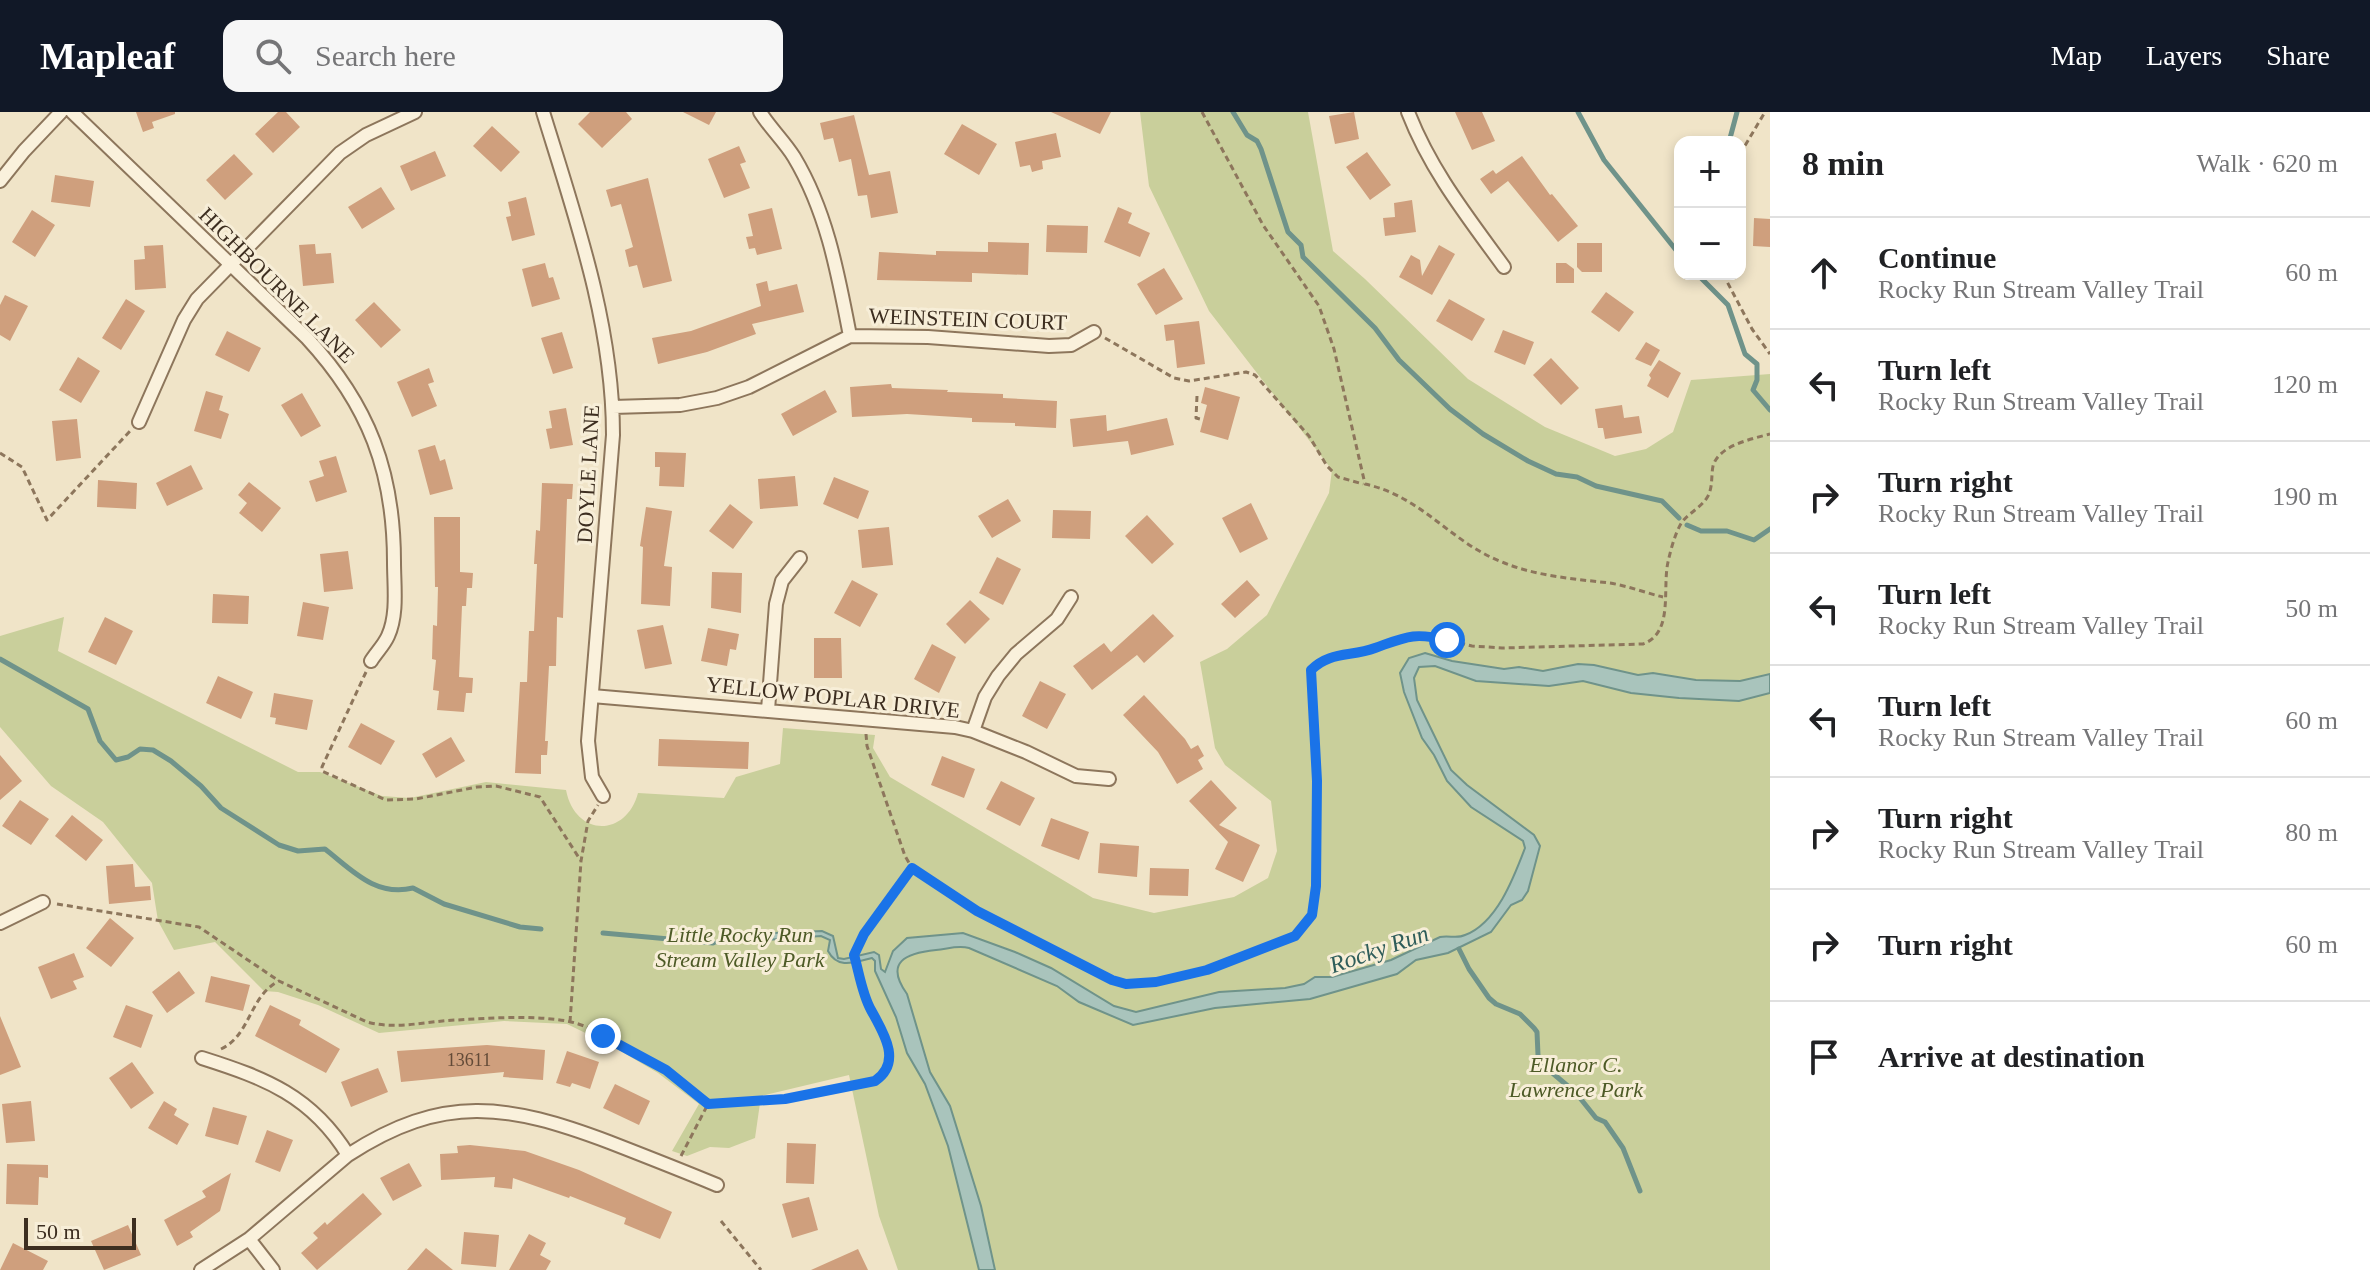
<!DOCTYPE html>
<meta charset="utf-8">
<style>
:root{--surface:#fff;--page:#f6f6f6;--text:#202124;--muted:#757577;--line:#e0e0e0;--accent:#111827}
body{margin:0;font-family:"Times New Roman",serif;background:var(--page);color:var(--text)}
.controls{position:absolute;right:24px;top:24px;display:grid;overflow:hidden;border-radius:16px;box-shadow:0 4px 12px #0003}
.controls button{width:72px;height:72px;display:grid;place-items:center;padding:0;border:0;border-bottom:2px solid var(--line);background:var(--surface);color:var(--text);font:40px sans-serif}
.scale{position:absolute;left:24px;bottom:20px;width:112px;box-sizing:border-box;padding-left:8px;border:4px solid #3d2e20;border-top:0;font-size:22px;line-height:28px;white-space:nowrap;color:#3d2e20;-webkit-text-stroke:6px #f7eed8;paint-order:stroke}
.stop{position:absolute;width:24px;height:24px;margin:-18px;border:6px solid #1a73e8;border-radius:50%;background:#fff}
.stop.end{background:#1a73e8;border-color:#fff;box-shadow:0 2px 8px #0008}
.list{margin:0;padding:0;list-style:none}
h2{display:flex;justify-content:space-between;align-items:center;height:104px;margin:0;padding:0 32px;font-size:34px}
h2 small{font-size:26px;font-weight:400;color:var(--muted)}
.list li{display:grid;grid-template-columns:52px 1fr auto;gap:24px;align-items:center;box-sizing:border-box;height:112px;padding:0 32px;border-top:2px solid var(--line)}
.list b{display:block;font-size:30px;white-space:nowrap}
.list p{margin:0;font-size:26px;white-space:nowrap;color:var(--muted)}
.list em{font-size:26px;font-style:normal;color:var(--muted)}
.icon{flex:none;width:44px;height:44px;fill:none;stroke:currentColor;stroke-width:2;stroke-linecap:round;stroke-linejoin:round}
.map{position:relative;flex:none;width:1770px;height:1158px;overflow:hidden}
header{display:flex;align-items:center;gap:48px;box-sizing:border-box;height:112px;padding:0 40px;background:var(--accent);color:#fff}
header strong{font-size:38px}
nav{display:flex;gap:44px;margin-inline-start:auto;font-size:28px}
.search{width:560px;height:72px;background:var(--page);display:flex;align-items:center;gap:20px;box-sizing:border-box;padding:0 28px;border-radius:16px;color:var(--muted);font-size:30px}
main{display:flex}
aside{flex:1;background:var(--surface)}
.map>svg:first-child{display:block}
.green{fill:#c9cf9b}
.water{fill:#a9c4bc;stroke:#6f938a;stroke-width:2}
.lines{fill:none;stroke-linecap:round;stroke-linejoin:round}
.stream{stroke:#6f938a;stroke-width:5}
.building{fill:#cf9f7d}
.minor-casing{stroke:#8d765c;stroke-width:16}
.path{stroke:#8d765c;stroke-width:3;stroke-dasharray:6 4;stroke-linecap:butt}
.minor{stroke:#faf1dc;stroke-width:12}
.route{stroke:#1a73e8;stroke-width:10}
.labels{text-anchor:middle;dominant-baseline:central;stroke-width:6;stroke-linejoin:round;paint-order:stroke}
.number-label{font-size:18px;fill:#624a37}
.street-label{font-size:22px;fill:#3d2e20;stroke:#f7eed8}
.park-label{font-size:22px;font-style:italic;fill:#4d5a26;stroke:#f7eed8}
.water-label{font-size:24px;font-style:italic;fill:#2f5d5a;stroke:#f7eed8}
</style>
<header>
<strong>Mapleaf</strong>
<div class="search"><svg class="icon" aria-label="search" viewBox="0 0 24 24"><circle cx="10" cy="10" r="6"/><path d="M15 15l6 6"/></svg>Search here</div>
<nav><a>Map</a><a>Layers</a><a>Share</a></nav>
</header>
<main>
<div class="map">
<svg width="1770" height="1158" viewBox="0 0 1770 1158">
<rect width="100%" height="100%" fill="#f0e4c8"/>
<path class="green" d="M1140 0H1308L1333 139 1365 167 1468 267 1545 315 1615 344 1646 337 1673 320 1691 268 1770 262V1158H898L879 1104 849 963 761 984 755 1026 729 1036 710 1035 687 1044 672 1039 699 992 658 961 612 934 567 912 504 909 379 921 318 893 278 880 264 879 215 830 174 838 158 809 152 771 103 710 51 674 0 615V524L64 505 58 539 298 660H320L382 684 410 686 486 670 566 678C575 725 626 726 638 681L724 686 736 665 780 652 783 616 875 623 873 636 890 665 1093 786 1154 801 1234 785 1268 766 1277 739 1271 689 1225 653 1215 636 1200 550 1227 537 1267 503 1329 381 1332 358 1209 199 1149 74Z"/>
<path class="water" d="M1425 541 1452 549 1504 557 1519 555 1543 559 1578 552 1594 553 1638 563 1653 561 1696 568 1740 569 1770 562V581L1739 589 1679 586 1631 581 1583 569 1549 574 1476 569 1435 554 1419 555 1414 566 1417 588 1451 658 1467 673 1534 723 1540 734 1528 779 1522 788 1511 793 1491 820 1448 841 1416 848 1397 862 1310 887 1215 896 1133 913 1079 890 1057 874 969 836C957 833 948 837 936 838 906 841 884 850 907 882L930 960 950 994 981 1094 995 1158H979L948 1034 925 972 907 941 896 905 875 859V849L872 846C855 850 838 858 828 839L830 828 821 824 707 832 747 822 822 819 833 824 838 846 844 847 874 840 879 843 881 857 885 860 893 839 907 826 963 821 1015 840 1051 856 1114 894 1136 900 1219 880 1285 876 1304 872 1315 865H1332L1391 848 1440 825C1449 823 1457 827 1465 823 1497 811 1514 765 1525 736L1523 729 1471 695 1447 669 1434 643 1422 626 1404 580 1400 561 1409 546Z"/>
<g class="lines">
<path class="stream" d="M1233 0 1247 23 1257 29 1261 37 1288 120 1301 133 1303 145 1375 216 1399 248 1450 297 1483 322 1528 349 1556 362 1577 365 1596 374 1662 389 1679 406
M1578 0 1604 48 1680 143
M1729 30 1737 0
M1697 162 1728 193 1745 242 1757 252V268L1753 278 1770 298
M1687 413 1701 419H1727L1754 428 1770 417
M0 547 88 597 100 629 116 648 128 645 140 637 153 638 171 649 201 674 221 696 279 733 298 739 325 737C352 758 375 785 413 776L444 792 520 815 541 817
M603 821 713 831
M1459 837 1469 857 1489 886 1496 892 1520 902 1534 916 1537 920 1538 943 1543 953 1576 981 1596 1006 1605 1010 1623 1036 1640 1079"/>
</g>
<path class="building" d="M136 0H175V2L152 10 154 16 143 20Z
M278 0H286L300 15 273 41 255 22Z
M590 0H626L632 7 602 36 578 12Z
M683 0H716L709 13Z
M1051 0H1111L1100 22Z
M1354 0 1359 27 1335 32 1329 4Z
M1455 0H1482L1495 29 1472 38Z
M854 3 869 63 890 59 898 101 871 106 867 83 858 84 851 47 839 50 833 26 824 28 820 11Z
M962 12 997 32 979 63 944 42Z
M492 14 520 40 501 60 473 34Z
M1056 21 1061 45 1042 49 1043 57 1032 60 1030 53 1020 55 1015 30Z
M739 34 746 50 740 52 750 76 724 86 708 47Z
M435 39 446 64 411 79 400 54Z
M1367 40 1391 73 1370 88 1346 55Z
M234 42 253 62 225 88 206 68Z
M1522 44 1550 83 1552 82 1578 114 1558 130 1508 69 1491 82 1480 67 1493 58 1496 62Z
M55 63 94 69 90 95 51 90Z
M648 66 672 169 643 176 637 153 629 155 625 138 633 135 621 92 611 95 606 78Z
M381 75 395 97 362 117 348 95Z
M526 85 535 123 512 129 506 105 511 104 508 90Z
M1412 88 1416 120 1385 124 1383 106 1395 105 1394 91Z
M1118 95 1132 101 1128 111 1150 121 1140 145 1104 130Z
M772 96 782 137 757 143 755 136 749 137 746 125 753 124 748 102Z
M32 98 55 113 35 145 12 130Z
M1754 106 1770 107V135L1753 134Z
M1047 113 1088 114 1087 141 1046 140Z
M988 130 1029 131 1028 163 972 161V170L877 168 879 140 936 143V139L988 140Z
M1577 131H1602V160H1582L1577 155Z
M315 132 316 142 331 141 334 171 303 174 299 133Z
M163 133 166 176 135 178 134 148 145 147 144 134Z
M1439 133 1455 142 1432 183 1399 165 1411 143 1420 148 1422 164Z
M545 151 549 166 553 165 560 187 532 195 522 157Z
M1556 151H1566L1574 157V171H1556Z
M1164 156 1183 187 1156 203 1137 172Z
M767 169 769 179 797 172 804 200 752 212 756 222 707 240 658 252 652 226 691 219 761 194 756 172Z
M1606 180 1634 200 1619 220 1591 200Z
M5 183 28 194 10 229 0 223V193Z
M126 187 145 199 121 238 102 226Z
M1449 187 1485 207 1472 229 1436 209Z
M374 190 401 218 381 236 355 208Z
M1199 209 1205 252 1177 256 1174 228 1166 229 1164 213Z
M1503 218 1534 230 1525 253 1494 240Z
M227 219 261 236 249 260 215 243Z
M562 220 573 256 553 262 541 226Z
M1646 230 1660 238 1651 254 1635 247Z
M78 245 100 259 81 291 59 278Z
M1551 246 1579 276 1561 293 1533 263Z
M1659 248 1681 261 1668 286 1647 274 1651 266 1649 263Z
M429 256 434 270 428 272 437 294 412 305 397 270Z
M891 272 892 276 948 278 947 280 1003 282V286L1057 289 1056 316 1015 314V311L972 310V306L907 302 852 305 850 275Z
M1205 275 1240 285 1228 328 1200 320 1207 293 1201 291Z
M825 278 837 300 793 324 781 302Z
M206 279 223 284 219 298 229 302 221 327 194 319Z
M302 281 321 314 301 325 281 293Z
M1622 293 1624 306 1639 304 1642 321 1605 327 1603 316H1598L1595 297Z
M566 296 573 333 550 337 546 317 552 316 549 299Z
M1106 303 1107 319 1167 306 1174 333 1131 343 1128 329 1073 335 1070 307Z
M77 307 81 346 56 349 52 309Z
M435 333 440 349 445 347 453 377 430 383 418 338Z
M655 340 686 341 684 375 659 374 660 355H655Z
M336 344 347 380 316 390 309 369 324 364 319 349Z
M191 353 203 377 167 394 156 371Z
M795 364 798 394 760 397 758 367Z
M834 365 869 379 858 407 823 392Z
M98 368 137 371 136 397 97 395Z
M249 370 281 396 262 420 239 401 247 391 238 383Z
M542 371 573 372 572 387H567L563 506 557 505 556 554H549L545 629H548L547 643H541V662L515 661 520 570H527L529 519H534L537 452H534L536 418 540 419Z
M1008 387 1021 409 992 426 978 404Z
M1251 391 1268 427 1240 441 1222 406Z
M730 392 753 410 733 437 709 419Z
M646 395 672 399 664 454 672 455 670 494 641 492 643 435 640 434Z
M1053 398 1091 399 1090 427 1052 426Z
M1147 403 1174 432 1152 452 1125 424Z
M434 405H460V460L473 461 472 476H467L466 494H462L459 565 473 566 472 581H466L464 600 437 598 439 579 433 578 436 548 432 547 433 513 437 514 438 475H435Z
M889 415 893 453 862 456 858 418Z
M348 439 353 477 324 480 320 442Z
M997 445 1021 457 1003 493 979 481Z
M712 460 742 461 741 501 711 496Z
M852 468 878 482 860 515 834 501Z
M1247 468 1260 483 1235 506 1221 492Z
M213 482 249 484 248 512 212 511Z
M970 488 990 507 965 532 946 512Z
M303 490 329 495 323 528 297 524Z
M1153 502 1174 524 1144 551 1137 543 1092 578 1073 554 1104 531 1111 540Z
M105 505 133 519 116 553 88 540Z
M663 513 672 552 645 557 637 518Z
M708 516 739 522 736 538 730 537 727 554 701 549Z
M814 526H841L842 566H814Z
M932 532 956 545 939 581 914 567Z
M218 564 253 580 241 607 206 591Z
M1040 569 1066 582 1047 617 1022 604Z
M274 581 313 588 307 618 275 612 276 606 270 605Z
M1144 583 1185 627 1191 637 1198 633 1204 644 1198 648 1203 657 1177 672 1158 640 1123 603Z
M361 611 395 629 381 653 348 635Z
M451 625 465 649 436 666 422 642Z
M659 627 749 630 748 657 658 654Z
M0 643 22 669 0 688Z
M942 644 975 657 964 686 931 673Z
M1211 668 1237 696 1219 713 1260 733 1243 770 1215 757 1228 730 1189 689Z
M1001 669 1035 686 1020 714 986 697Z
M20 688 49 707 31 733 2 714Z
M72 703 103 728 86 749 55 724Z
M1051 706 1089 720 1079 748 1041 734Z
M1100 731 1139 734 1137 765 1098 761Z
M133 752 135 775 150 774 151 788 109 792 106 754Z
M1150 756 1189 757 1188 784 1149 783Z
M110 806 134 826 111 855 86 836Z
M74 841 84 865 73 869 77 877 51 887 38 855Z
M179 859 195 881 167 901 152 880Z
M211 864 250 873 243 899 205 890Z
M126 893 153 903 141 936 113 925Z
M270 893 301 908 299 913 340 937 326 961 255 924Z
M0 904 21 955 0 963Z
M487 933 545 938 543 968 503 965 504 960 401 970 397 939Z
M567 939 599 950 590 977 572 971 570 975 556 971Z
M132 950 154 981 131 997 109 966Z
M378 956 388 980 351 995 341 970Z
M615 972 650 989 639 1013 603 996Z
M31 989 35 1029 6 1031 2 992Z
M164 989 177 997 174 1003 189 1012 177 1033 148 1016Z
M213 995 247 1004 238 1033 205 1024Z
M267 1018 293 1028 280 1060 255 1050Z
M787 1031 816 1032 814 1072 786 1071Z
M470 1033 525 1039 579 1058 672 1100 660 1127 624 1112 626 1106 570 1084 569 1086 513 1066 512 1077 494 1075 495 1065 441 1068 440 1042 458 1041 457 1034Z
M409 1051 422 1074 393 1089 380 1066Z
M7 1052 48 1053V1066L39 1065 38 1093 6 1092Z
M231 1061 220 1099 190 1120 193 1125 177 1134 164 1108 206 1085 202 1079Z
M363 1081 382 1102 317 1158 301 1141 318 1126 313 1121 325 1110 327 1113Z
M809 1085 818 1118 792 1126 782 1092Z
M128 1113 141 1143 104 1158 91 1129Z
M464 1120 499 1123 496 1155 461 1152Z
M529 1122 546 1131 540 1143 551 1149 546 1158H509Z
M13 1131 48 1149 43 1158H0Z
M426 1136 453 1158H407Z
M858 1137 868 1158H811Z"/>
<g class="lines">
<g class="minor-casing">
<path id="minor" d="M72 0 307 226C369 293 394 360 394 450 394 474 398 502 388 524 384 533 376 541 371 549
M543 0C575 104 613 212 613 323L588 629 592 665 603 684
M760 0C770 16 784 29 794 45 827 100 838 162 850 224
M1408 0C1431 59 1467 104 1504 155
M0 69 24 39 61 0
M613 295 680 293 717 286 749 275 850 224 928 225 1049 234 1071 233 1094 220
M139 310 184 208 197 187 340 41 366 23 415 0
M592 584 955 615 973 619 1026 640 1076 664 1109 667
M768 598 776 492 782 469 800 446
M973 619 985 585 998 564 1016 542 1057 507 1071 485
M0 811 43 790
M202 946C265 966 312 984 348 1043
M249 1127 273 1158
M201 1158 249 1127 348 1043C443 981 508 992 609 1030 645 1044 681 1058 717 1073"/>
</g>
<path class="path" d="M1202 0 1263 113 1319 194 1334 237 1365 372C1423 385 1450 430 1502 450 1535 464 1574 467 1610 471 1628 474 1646 481 1663 485
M1740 42 1765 0
M1723 162 1752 217 1770 242
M1105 226 1174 266 1189 269 1246 260 1255 263 1309 324 1327 354 1338 365 1363 372
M1197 284 1196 306 1200 307
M0 341 22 355 47 408 131 318
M366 560 322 655V659L386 688 416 687 477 675 496 674 540 685 581 749
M866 622 867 634 905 744 912 756
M57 792 199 815 279 869
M570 910 581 749 588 709 598 693
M221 937C251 923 249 884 279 869L367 910C398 918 426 909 457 908 493 906 531 903 567 909 605 916 679 966 708 992
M681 1044 708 992 785 987 875 969C903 949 883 920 871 898 862 882 859 860 854 843L864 822 912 756 977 799 1112 868 1126 872 1156 870 1207 858 1295 824 1312 803 1316 774 1317 669 1311 558 1328 545 1374 537 1401 525 1432 524 1472 534 1502 536 1643 532C1674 521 1662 477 1668 450 1671 437 1675 421 1682 410 1690 400 1702 395 1708 384 1713 374 1711 364 1713 354 1719 333 1752 327 1770 322
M721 1109 761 1158"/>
<use href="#minor" class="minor"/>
</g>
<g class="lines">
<path class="route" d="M603 924 666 958 708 992 785 987 875 969C903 950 883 920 871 898 862 882 859 860 854 843L864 822 912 756 977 799 1112 868 1126 872 1156 870 1207 858 1295 824 1312 803 1316 774 1317 669 1311 558C1330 539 1351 545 1375 536 1406 525 1413 520 1447 528"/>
</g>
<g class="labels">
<g class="number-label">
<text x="469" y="948">13611</text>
</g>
<g class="street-label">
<text transform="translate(277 173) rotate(45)">HIGHBOURNE LANE</text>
<text transform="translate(968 207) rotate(2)">WEINSTEIN COURT</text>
<text transform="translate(588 362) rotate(-87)">DOYLE LANE</text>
<text transform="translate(833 585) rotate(6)">YELLOW POPLAR DRIVE</text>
</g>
<g class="park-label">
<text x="740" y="822">Little Rocky Run<tspan x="740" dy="25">Stream Valley Park</tspan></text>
<text x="1576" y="952">Ellanor C.<tspan x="1576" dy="25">Lawrence Park</tspan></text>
</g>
<g class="water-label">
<text transform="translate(1379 837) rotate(-19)">Rocky Run</text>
</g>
</g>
</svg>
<div class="controls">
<button>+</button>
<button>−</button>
</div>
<div class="scale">50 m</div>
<div class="stop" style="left:1447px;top:528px"></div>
<div class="stop end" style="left:603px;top:924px"></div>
</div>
<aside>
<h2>8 min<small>Walk · 620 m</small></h2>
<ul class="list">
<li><svg class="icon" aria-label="ahead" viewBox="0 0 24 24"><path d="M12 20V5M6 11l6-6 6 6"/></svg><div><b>Continue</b><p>Rocky Run Stream Valley Trail</p></div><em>60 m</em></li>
<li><svg class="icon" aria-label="left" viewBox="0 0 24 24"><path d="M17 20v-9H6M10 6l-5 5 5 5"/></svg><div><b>Turn left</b><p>Rocky Run Stream Valley Trail</p></div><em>120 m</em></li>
<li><svg class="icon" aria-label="right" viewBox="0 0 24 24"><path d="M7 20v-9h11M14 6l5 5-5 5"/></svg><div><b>Turn right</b><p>Rocky Run Stream Valley Trail</p></div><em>190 m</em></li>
<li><svg class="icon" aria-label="left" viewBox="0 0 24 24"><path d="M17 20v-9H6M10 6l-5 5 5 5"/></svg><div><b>Turn left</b><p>Rocky Run Stream Valley Trail</p></div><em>50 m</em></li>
<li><svg class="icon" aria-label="left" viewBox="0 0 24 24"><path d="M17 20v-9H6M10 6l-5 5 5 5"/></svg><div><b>Turn left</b><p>Rocky Run Stream Valley Trail</p></div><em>60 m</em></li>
<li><svg class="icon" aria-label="right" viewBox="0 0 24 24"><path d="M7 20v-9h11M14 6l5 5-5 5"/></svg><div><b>Turn right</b><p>Rocky Run Stream Valley Trail</p></div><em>80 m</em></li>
<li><svg class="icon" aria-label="right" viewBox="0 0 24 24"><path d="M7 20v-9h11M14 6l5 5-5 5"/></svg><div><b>Turn right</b></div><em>60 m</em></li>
<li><svg class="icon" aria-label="arrive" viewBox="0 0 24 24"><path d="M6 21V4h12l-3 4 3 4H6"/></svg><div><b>Arrive at destination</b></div></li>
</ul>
</aside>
</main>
